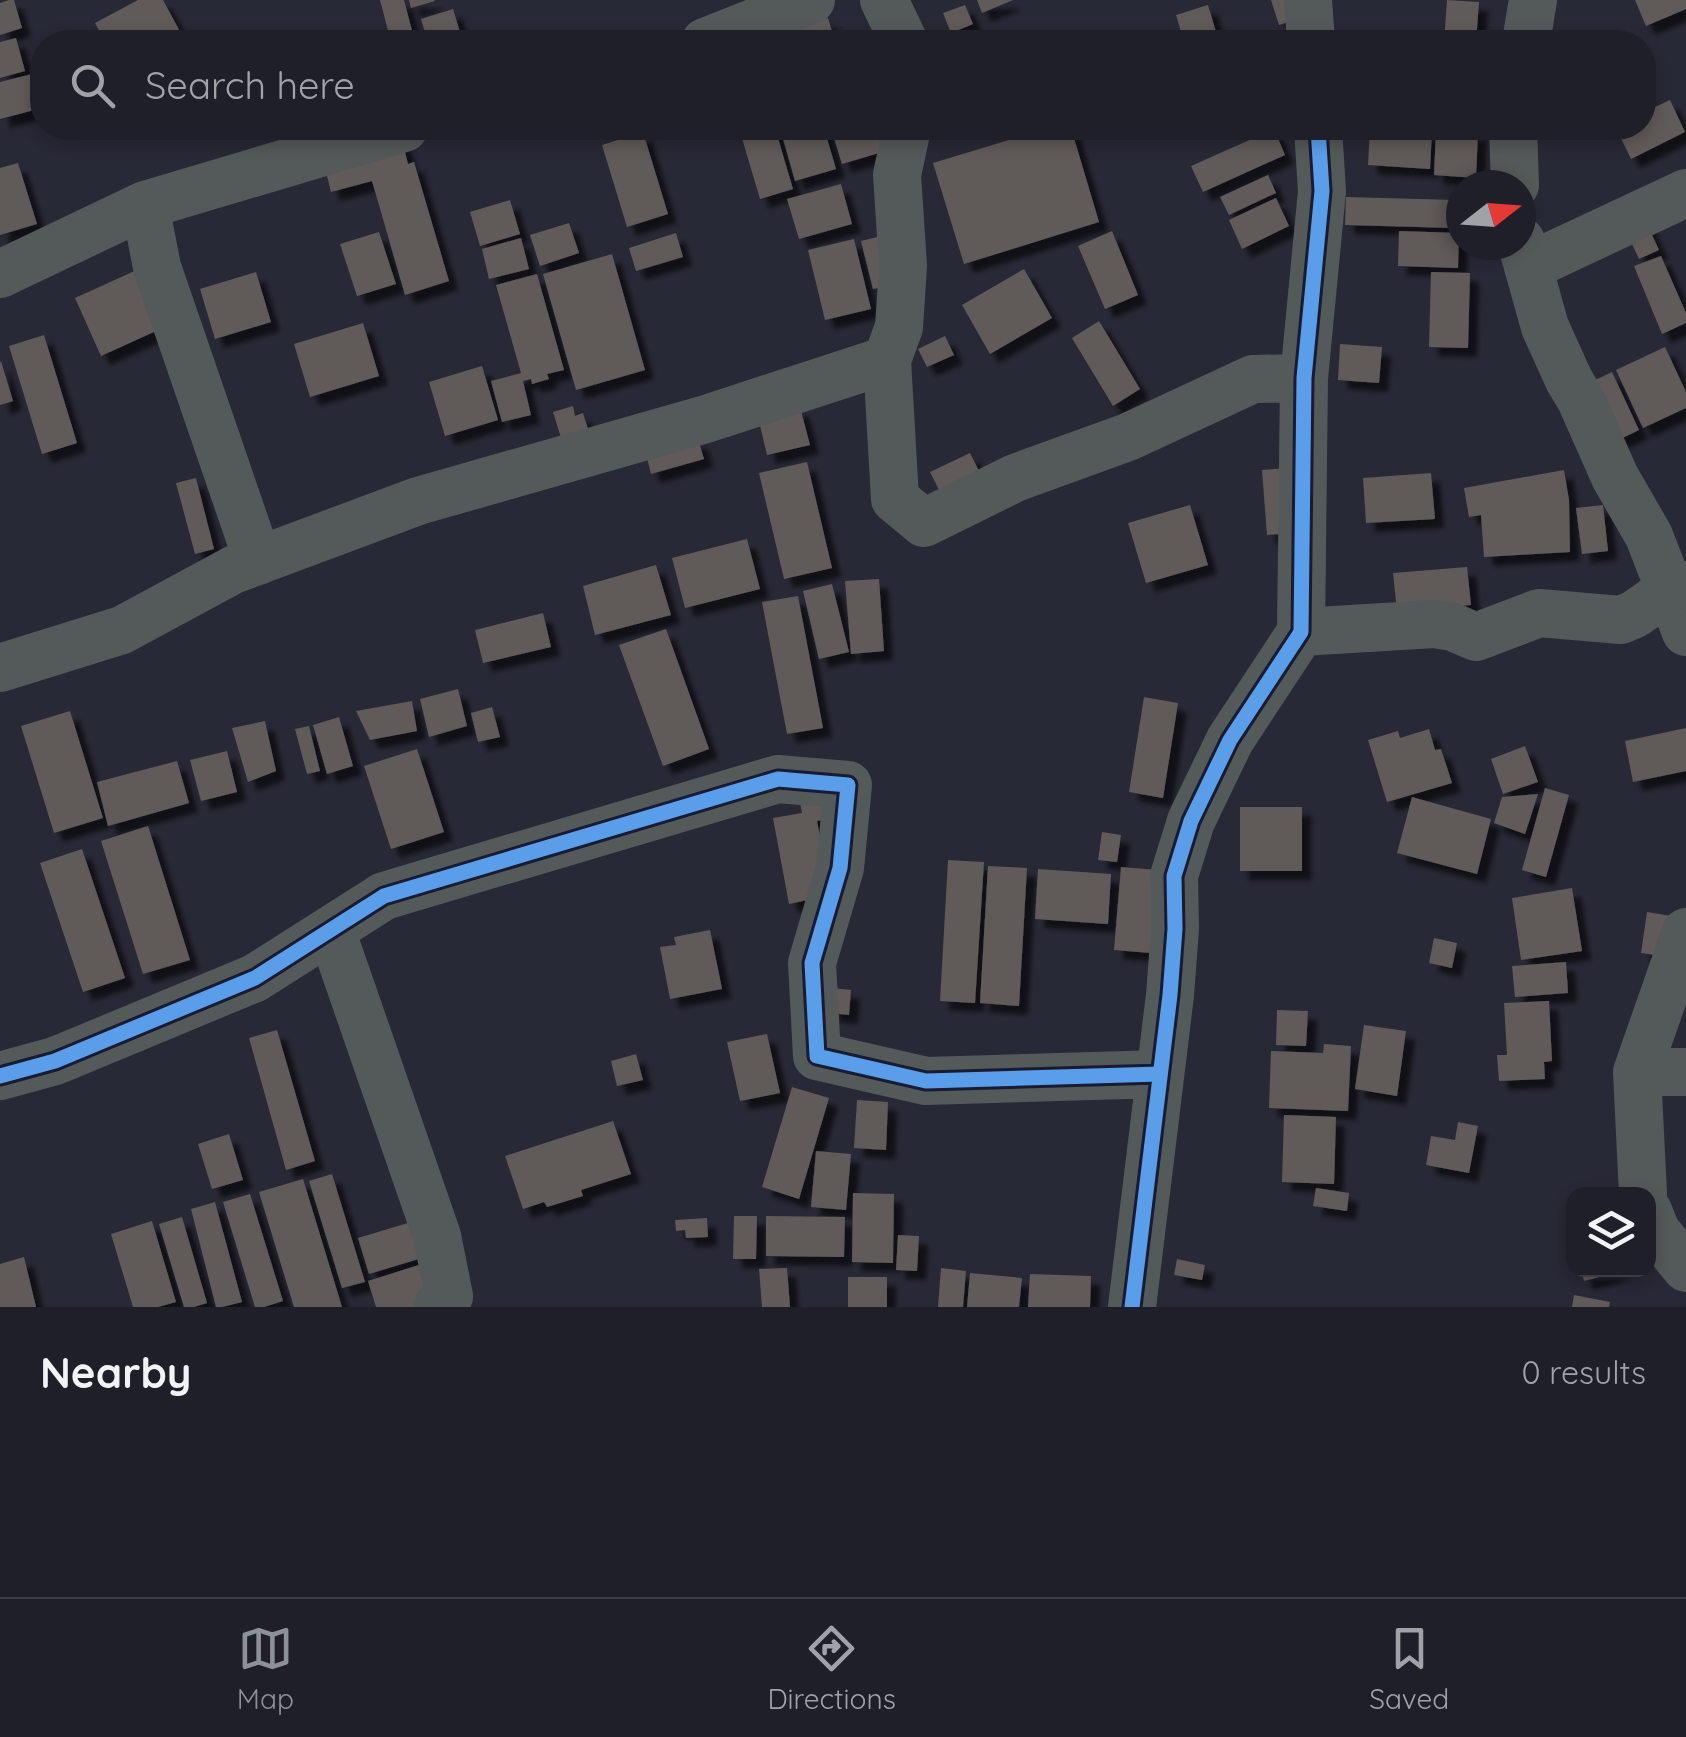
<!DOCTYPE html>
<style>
:root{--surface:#1e1f28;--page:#2b2c34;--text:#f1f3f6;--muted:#a1a2a8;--line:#3c3d45;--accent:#8c9099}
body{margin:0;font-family:Quicksand,sans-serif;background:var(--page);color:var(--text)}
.controls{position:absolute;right:30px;bottom:30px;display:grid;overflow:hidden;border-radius:20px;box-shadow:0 5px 15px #0003}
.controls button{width:90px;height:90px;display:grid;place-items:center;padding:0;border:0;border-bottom:2px solid var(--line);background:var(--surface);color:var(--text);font:50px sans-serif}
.compass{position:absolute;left:1446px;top:170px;width:90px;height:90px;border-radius:50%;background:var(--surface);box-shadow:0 5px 15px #0003;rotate:73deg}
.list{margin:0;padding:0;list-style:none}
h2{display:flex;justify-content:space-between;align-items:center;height:130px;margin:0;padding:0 40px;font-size:42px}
h2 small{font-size:32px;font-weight:400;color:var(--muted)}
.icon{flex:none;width:55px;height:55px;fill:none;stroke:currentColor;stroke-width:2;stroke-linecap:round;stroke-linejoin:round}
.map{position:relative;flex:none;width:1686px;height:1307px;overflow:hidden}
.search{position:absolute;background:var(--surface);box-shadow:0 5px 15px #0003;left:30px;right:30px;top:30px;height:110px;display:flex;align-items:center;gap:25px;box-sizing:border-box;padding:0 35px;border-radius:40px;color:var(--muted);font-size:38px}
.sheet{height:290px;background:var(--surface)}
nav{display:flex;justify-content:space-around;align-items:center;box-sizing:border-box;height:140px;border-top:2px solid var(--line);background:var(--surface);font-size:28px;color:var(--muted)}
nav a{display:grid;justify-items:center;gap:5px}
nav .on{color:var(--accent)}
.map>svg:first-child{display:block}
.building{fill:#605a59;filter:url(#shadow)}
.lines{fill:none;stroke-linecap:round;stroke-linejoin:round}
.minor{stroke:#545a59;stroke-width:48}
.cycleway-casing{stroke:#191b32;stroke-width:21}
.cycleway{stroke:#5a9eea;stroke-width:15}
</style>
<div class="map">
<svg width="1686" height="1307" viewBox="0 0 1686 1307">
<defs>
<filter id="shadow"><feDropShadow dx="9" dy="9" stdDeviation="2.5" flood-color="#0009"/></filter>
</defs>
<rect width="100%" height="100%" fill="#282936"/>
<path class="building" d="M9 0H14L22 28 0 35V3Z
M138 0H163L184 39 177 42H105L95 23Z
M380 0H404L415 42H391Z
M409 0H434L435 1 411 8Z
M977 0H1013L982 13Z
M1271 0H1297L1301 18 1279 25Z
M1447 0 1479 2 1476 42H1444Z
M1635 0H1686V9L1646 26Z
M965 5 973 24 951 33 943 13Z
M1208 5 1219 42H1184L1176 15Z
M453 9 463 42H428L421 19Z
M828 18 835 42H803L799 27Z
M792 28 796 42H768Z
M1278 32 1283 42H1256Z
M16 38 25 71 0 78V42Z
M36 73 39 86H42V108L0 119V82Z
M1670 100 1685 132 1631 159 1616 128H1644V112Z
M739 128H775L793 189 760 199Z
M780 128H824L836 169 795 181Z
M831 128H882L889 150 842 164Z
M1049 128H1071L1099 222 964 264 933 163Z
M1370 128 1432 131 1430 169 1368 165Z
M1274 129 1285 155 1203 192 1191 166Z
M1436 130 1478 132 1476 178 1434 175Z
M643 132 668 214 627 227 602 145Z
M402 140 408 164 414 162 449 281 405 295 372 181 331 192 323 160Z
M18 163 37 224 0 235V168Z
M1268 175 1276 193 1229 215 1220 197Z
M841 184 852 224 799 239 787 199Z
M1346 197 1456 200 1455 228 1345 225Z
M1276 198 1289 226 1242 249 1229 220Z
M510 200 520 234 480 246 470 212Z
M1645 220 1659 250 1639 259 1625 229Z
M569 223 579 253 540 266 530 235Z
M1112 231 1138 295 1105 309 1078 246Z
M1399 231 1459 233 1458 268 1398 266Z
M379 232 396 284 357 296 340 244Z
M676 233 683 257 636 271 629 248Z
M890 234 892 285 873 289 861 241Z
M521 238 529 269 489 279 482 249Z
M854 239 871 309 825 320 808 250Z
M612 254 645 370 576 390 543 274Z
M1661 256 1686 313V323L1662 334 1634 266Z
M141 268 167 326 101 356 75 298Z
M1024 269 1052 318 990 354 962 305Z
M256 272 271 322 215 339 200 289Z
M1431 272 1470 273 1468 348 1429 347Z
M537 274 564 370 547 374 549 379 532 384 531 379 523 381 531 415 502 422 491 381 521 373 496 285Z
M1099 321 1140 389 1113 406 1072 338Z
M363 323 379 376 310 397 294 344Z
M44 335 77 443 42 454 9 346Z
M945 336 954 355 927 367 918 349Z
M1340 344 1382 347 1379 383 1338 380Z
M1665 347 1686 392V408L1643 428 1616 370Z
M1 361 13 401 0 405V362Z
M482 366 498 420 445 436 429 382Z
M1612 372 1639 430 1614 442 1587 384Z
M573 406 575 416 583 413 589 432 562 441 553 412Z
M800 407 810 445 767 455 758 417Z
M698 439 704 459 651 474 646 454Z
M970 453 981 475 941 494 930 472Z
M807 462 832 568 784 579 759 473Z
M1287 468 1292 533 1267 535 1262 470Z
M1564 470 1569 500 1570 552 1484 557 1481 515 1469 517 1464 488Z
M1431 473 1435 519 1366 523 1363 478Z
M196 478 214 549 195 554 176 483Z
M1190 505 1208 565 1146 583 1128 523Z
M1603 505 1608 551 1582 554 1576 508Z
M747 539 760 589 685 608 672 558Z
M656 565 671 615 595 635 583 586Z
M1467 567 1471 605 1397 611 1393 573Z
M879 579 884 651 851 654 845 581Z
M832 584 849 652 819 659 803 591Z
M798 596 823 728 787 734 762 602Z
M543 613 551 647 483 663 475 630Z
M666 629 709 749 663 766 619 645Z
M458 689 467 726 429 737 420 699Z
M1144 697 1178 703 1163 798 1129 792Z
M412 701 417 731 370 740 356 711Z
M492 707 500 737 478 742 471 713Z
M70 711 103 818 54 833 21 726Z
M339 717 353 766 327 774 313 725Z
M265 721 276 771 248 782 232 728Z
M309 726 320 771 307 774 295 729Z
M1686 728V771L1633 782 1625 741Z
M1429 729 1435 750 1441 749 1452 783 1387 802 1368 740 1398 731 1400 738Z
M1525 746 1538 782 1503 794 1491 759Z
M417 749 444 832 391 849 364 766Z
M227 751 237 792 201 801 190 760Z
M177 761 189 803 108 826 97 782Z
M1545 788 1569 795 1546 877 1522 870Z
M830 792 835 817 817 821 831 895 789 904 773 818 802 813 799 797Z
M1538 794 1525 834 1494 823 1502 797Z
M1412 797 1491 819 1477 874 1397 853Z
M1240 807H1302V871H1240Z
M148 826 190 960 143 974 101 841Z
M1102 832 1121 835 1117 862 1098 860Z
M82 849 125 978 83 992 40 863Z
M948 860 984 862 975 1003 940 1001Z
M988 866 1027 868 1019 1006 980 1003Z
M1121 867 1158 870 1151 953 1114 950Z
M1038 869 1111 874 1108 924 1035 919Z
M1572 888 1582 951 1521 960 1512 898Z
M1647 912 1677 917 1671 957 1641 953Z
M710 930 722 989 670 999 660 947 676 945 674 937Z
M1434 938 1457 943 1452 968 1429 963Z
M1566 962 1568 993 1515 997 1512 966Z
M832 988 851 990 849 1015 830 1013Z
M1549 1001 1552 1061 1544 1062 1545 1079 1499 1081 1497 1055H1507L1504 1003Z
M1277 1010 1308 1011 1306 1046 1276 1045Z
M1364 1025 1406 1031 1397 1096 1355 1089Z
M277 1030 315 1161 286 1170 249 1038Z
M767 1034 780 1093 740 1101 727 1042Z
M1324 1044 1351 1046 1348 1111 1269 1108 1271 1051 1323 1053Z
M636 1054 643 1080 617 1086 611 1061Z
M792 1087 829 1098 799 1199 762 1187Z
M857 1100 888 1102 886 1150 854 1148Z
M1284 1115 1336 1117 1334 1184 1282 1182Z
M613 1121 631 1174 581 1190 583 1196 547 1207 544 1202 523 1209 505 1156Z
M1458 1122 1478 1126 1469 1173 1426 1165 1431 1136 1455 1140Z
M229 1134 243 1180 212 1189 198 1144Z
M816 1151 851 1154 846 1210 811 1207Z
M332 1174 365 1282 342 1288 309 1181Z
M303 1179 342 1307H294L259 1192Z
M1316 1188 1349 1193 1347 1211 1313 1206Z
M853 1193 894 1194 893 1263 852 1262Z
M250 1194 283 1301 264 1307H255L223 1202Z
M215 1202 242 1302 222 1307H216L191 1209Z
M734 1216H757L756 1259H733Z
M766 1216 845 1217 844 1257 766 1256Z
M182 1217 207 1303 194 1307H184L159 1224Z
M707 1218 708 1237 686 1238 685 1230 676 1231 675 1220Z
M152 1221 176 1302 158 1307H133L111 1234Z
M411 1222 422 1258 369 1274 358 1238Z
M898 1235 919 1236 917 1271 896 1270Z
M24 1257 36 1307H0V1264Z
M1177 1259 1205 1265 1202 1280 1174 1275Z
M422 1264 434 1303 419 1307H376L368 1281Z
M787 1268 790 1307H762L759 1269Z
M941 1268 966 1271 963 1307H938Z
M1581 1270H1621L1622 1271 1584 1281Z
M970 1273 1022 1278 1019 1307H967Z
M1030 1274 1091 1276 1090 1307H1028Z
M848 1277H887V1307H848Z
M1574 1295 1610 1302 1609 1307H1572Z"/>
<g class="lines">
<path class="minor" d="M884 0 904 42
M1308 0 1311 42
M705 42 811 0
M1526 42 1533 0
M1513 128 1515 185
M145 205 157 267 258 561
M1521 241 1545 327 1569 380 1581 400 1615 477 1649 536 1686 632
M1528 267 1686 193
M0 274 145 205 404 128
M887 360 895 499 924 523 1015 478 1128 437 1253 379 1304 378
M1301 632 1434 624 1453 627 1476 637 1539 613 1621 620 1635 614 1659 597 1686 585
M0 668 122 630 233 570 418 501 706 419 887 360 899 327 903 266 897 175 907 128
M331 930 437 1236 449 1296 437 1307
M1637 1072H1686
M0 1076 55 1061 255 978 384 896 778 779 848 785 840 868 812 963 817 1056 926 1081 1160 1074
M1643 1194 1637 1072 1686 932
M1648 1211 1656 1231 1686 1268
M1132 1307 1170 995 1175 929 1174 876 1191 821 1230 740 1301 632 1304 378 1322 191 1318 128"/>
<g class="cycleway-casing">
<path id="cycleway" d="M0 1076 55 1061 255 978 384 896 778 779 848 785 840 868 812 963 817 1056 926 1081 1160 1074
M1132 1307 1170 995 1175 929 1174 876 1191 821 1230 740 1301 632 1304 378 1322 191 1318 128"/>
</g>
<use href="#cycleway" class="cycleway"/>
</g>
</svg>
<div class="controls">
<button><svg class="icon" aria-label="layers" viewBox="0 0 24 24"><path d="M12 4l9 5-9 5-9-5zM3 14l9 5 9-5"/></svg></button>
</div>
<svg class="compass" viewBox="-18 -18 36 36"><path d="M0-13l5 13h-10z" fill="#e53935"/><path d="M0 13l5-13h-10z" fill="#a1a2a8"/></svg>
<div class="search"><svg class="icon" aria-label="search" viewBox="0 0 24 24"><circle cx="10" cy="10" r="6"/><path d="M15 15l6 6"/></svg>Search here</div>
</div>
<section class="sheet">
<h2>Nearby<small>0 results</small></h2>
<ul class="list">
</ul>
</section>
<nav>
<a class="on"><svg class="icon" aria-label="map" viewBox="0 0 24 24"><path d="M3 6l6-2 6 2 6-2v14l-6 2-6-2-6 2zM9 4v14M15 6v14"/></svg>Map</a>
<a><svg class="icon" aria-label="directions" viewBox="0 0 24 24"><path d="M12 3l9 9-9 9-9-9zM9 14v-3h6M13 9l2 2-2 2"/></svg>Directions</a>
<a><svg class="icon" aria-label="saved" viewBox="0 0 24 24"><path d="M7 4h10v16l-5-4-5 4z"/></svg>Saved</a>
</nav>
